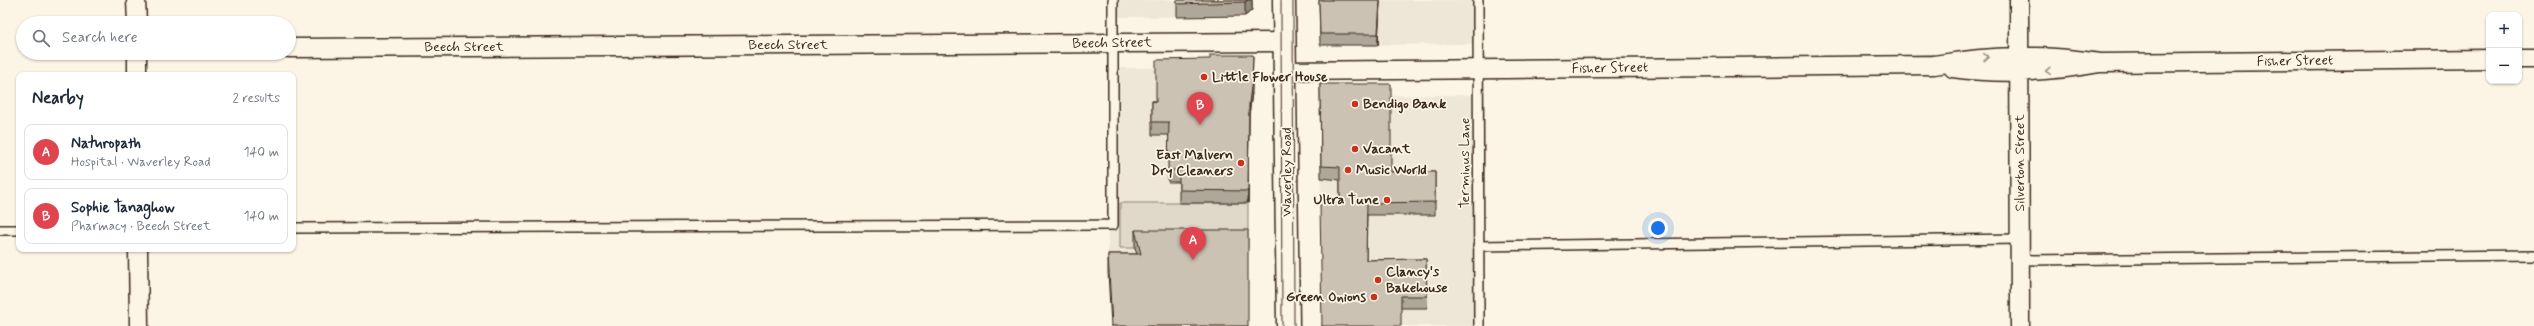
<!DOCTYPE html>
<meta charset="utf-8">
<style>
:root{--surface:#fff;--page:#f2f2f3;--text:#1f2937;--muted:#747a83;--line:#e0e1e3;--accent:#7c3aed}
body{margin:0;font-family:Mynerve,sans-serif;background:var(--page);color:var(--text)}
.controls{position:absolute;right:12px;top:12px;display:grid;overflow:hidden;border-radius:8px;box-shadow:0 1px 3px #0004}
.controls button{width:36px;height:36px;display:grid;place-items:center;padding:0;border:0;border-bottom:1px solid var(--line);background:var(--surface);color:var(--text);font:20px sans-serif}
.you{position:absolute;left:1658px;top:228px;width:14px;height:14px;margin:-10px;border:3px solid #fff;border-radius:50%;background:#1a73e8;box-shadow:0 0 0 6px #1a73e833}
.badge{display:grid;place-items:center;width:26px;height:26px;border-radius:50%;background:var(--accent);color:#fff;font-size:13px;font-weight:700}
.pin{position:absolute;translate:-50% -33px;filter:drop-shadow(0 1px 2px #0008)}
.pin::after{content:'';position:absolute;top:21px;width:14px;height:12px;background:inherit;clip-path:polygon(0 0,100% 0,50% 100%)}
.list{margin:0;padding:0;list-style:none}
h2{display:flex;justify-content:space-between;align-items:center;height:52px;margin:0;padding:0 16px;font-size:17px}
h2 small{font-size:13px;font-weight:400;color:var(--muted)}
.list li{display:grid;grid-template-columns:26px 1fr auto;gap:12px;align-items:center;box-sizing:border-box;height:56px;margin:0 8px 8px;padding:0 8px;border:1px solid var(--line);border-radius:8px}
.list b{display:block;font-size:15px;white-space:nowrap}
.list p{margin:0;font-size:13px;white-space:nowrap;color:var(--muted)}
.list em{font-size:13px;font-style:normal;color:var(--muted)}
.icon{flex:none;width:22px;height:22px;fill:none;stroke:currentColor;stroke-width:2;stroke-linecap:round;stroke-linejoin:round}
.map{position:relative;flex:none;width:2534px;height:326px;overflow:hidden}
.search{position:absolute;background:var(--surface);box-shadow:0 1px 3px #0004;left:16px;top:16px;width:280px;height:44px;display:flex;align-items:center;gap:10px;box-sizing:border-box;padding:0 14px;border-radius:22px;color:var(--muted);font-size:15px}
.panel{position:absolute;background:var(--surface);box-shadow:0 1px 3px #0004;left:16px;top:72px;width:280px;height:180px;border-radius:8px}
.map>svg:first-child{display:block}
.built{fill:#eee6d6}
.green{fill:#e0d8c8;stroke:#8e8173}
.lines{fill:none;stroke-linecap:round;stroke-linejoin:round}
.service-casing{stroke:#3b2a1e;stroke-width:12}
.minor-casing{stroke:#3b2a1e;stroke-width:21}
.secondary-casing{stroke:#3b2a1e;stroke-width:25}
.service{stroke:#fcf5e5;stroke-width:9}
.minor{stroke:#fcf5e5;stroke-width:18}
.secondary{stroke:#fcf5e5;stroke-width:22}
.tram{stroke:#3b2a1e;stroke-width:1}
.wall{fill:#afa79a;stroke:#3b2a1e}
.shaded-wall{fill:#8f887d;stroke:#3b2a1e}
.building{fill:#ccc2b3;stroke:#3b2a1e}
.oneway{stroke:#9c9082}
.poi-dot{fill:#c8321e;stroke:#fcf5e5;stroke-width:1.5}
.labels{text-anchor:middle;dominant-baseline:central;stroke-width:3.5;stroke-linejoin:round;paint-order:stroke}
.street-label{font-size:14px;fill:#3b2a1e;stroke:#fcf5e5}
.poi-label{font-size:14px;font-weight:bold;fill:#3b2a1e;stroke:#fcf5e5;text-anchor:start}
</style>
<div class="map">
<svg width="2534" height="326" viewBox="0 0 2534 326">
<rect width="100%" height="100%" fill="#fcf5e5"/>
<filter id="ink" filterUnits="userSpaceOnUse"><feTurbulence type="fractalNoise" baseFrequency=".025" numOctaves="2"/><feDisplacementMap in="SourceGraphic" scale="8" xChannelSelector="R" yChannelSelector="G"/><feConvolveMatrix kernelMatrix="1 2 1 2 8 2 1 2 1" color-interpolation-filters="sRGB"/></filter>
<g filter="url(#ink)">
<path class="built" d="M1108 0H1252V10L1245 16 1107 17Z
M1319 0H1484V44L1320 45Z
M1253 67 1252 92 1249 115 1248 248 1152 272H1108L1107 68Z
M1485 95V326H1322L1320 96Z"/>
<path class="green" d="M1120 203H1248V248H1120Z"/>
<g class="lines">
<g class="service-casing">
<path id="service" d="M1478 0 1479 326
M293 228 1113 225V0
M0 230H19
M1478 246 2020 239
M2020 260 2534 255"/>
</g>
<g class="minor-casing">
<path id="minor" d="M136 0 137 23
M2019 0 2020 326
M289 48 1286 42
M137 53V75
M2519 59H2534
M1953 68C2004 75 2050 72 2100 63L2489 59
M1286 71 1934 65C1994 55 2040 54 2100 63
M138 249 139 326"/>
</g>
<g class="secondary-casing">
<path id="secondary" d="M1284 0 1288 326"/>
</g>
<use href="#service" class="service"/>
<use href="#minor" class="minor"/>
<use href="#secondary" class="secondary"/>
<path class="tram" d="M1281 0 1282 326
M1293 0 1294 326"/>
</g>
<path class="wall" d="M1177 0H1252V10L1245 16 1177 17Z
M1319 0H1380L1378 45H1320Z
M1320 84 1391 172H1435V215H1367L1366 260 1426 259 1427 308H1401L1322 326 1340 203V180L1321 178Z
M1252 93 1249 115 1248 203H1179V182H1168L1169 135H1152V101Z
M1135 230 1248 326H1111L1108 272V254H1137L1135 248Z"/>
<path class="shaded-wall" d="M1248 0H1252V10L1245 16V2Z
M1380 0 1378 45V34Z
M1253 55 1252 93 1249 115 1248 203 1249 103Z"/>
<path class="building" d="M1177 0H1248L1245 2 1177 4Z
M1319 0H1380L1378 34H1320Z
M1210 55H1253L1252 80 1249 103 1248 191 1179 190V170H1168L1169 122H1152V101L1156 102V60L1210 59Z
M1320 84H1391V172H1435V202L1367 203 1366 260 1426 259 1427 296H1401V326H1322L1320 204 1340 203V167L1321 166Z
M1135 230H1248V326H1112L1108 254H1141Z"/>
<defs><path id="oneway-chevron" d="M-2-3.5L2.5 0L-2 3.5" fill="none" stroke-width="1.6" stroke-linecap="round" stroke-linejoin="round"/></defs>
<g class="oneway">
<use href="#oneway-chevron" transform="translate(1986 57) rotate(-4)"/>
<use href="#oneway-chevron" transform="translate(2048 71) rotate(176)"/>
</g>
</g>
<g class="poi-dot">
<circle cx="1204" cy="77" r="4"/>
<circle cx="1355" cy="104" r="4"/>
<circle cx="1355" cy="149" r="4"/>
<circle cx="1241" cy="163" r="4"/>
<circle cx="1348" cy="170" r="4"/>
<circle cx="1387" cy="200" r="4"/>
<circle cx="1378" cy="280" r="4"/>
<circle cx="1374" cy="297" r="4"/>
</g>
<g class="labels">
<g class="street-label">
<text transform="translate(1112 43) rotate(-1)">Beech Street</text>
<text x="788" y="45">Beech Street</text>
<text x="464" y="47">Beech Street</text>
<text transform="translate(2295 61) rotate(-1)">Fisher Street</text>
<text transform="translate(1610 68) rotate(-1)">Fisher Street</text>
<text transform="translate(1465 163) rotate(-90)">Terminus Lane</text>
<text transform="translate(2020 163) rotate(-90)">Silverton Street</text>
<text transform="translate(1287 172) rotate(-90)">Waverley Road</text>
</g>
<g class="poi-label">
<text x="1212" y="77">Little Flower House</text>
<text x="1363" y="104">Bendigo Bank</text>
<text x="1363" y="149">Vacant</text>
<text x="1233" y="155" text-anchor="end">East Malvern<tspan x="1233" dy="16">Dry Cleaners</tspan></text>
<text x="1356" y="170">Music World</text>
<text x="1379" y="200" text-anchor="end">Ultra Tune</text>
<text x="1386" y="272">Clancy's<tspan x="1386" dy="16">Bakehouse</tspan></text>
<text x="1366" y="297" text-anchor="end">Green Onions</text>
</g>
</g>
</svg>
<div class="controls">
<button>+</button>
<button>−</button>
</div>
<div class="you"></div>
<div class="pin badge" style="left:1193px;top:260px;background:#e0444e">A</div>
<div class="pin badge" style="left:1200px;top:125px;background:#e0444e">B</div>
<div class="search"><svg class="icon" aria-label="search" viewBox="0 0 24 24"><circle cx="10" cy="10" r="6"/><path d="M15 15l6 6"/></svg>Search here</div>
<section class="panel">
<h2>Nearby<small>2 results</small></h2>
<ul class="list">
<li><span class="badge" style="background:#e0444e">A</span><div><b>Naturopath</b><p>Hospital · Waverley Road</p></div><em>140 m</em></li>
<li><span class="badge" style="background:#e0444e">B</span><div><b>Sophie Tanaghow</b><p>Pharmacy · Beech Street</p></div><em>140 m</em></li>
</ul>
</section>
</div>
